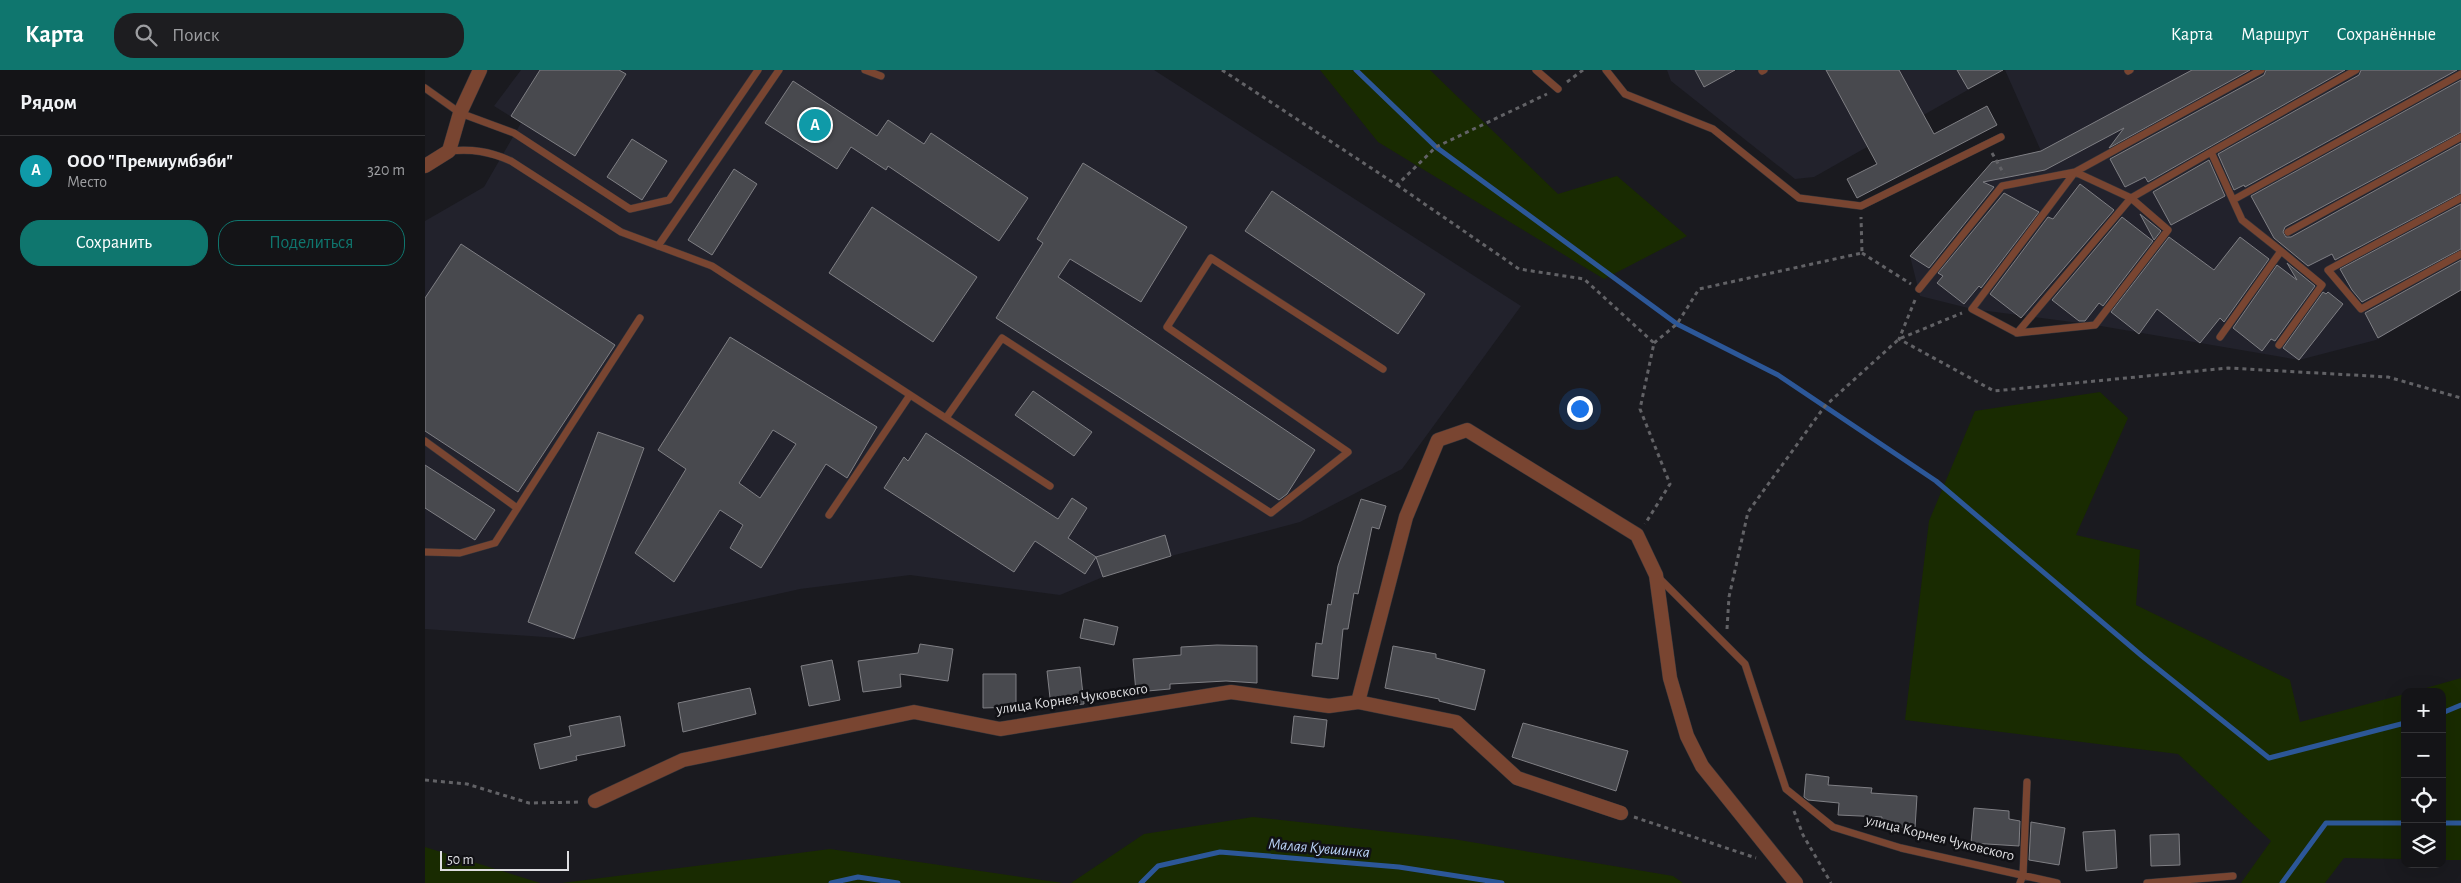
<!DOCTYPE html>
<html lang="ru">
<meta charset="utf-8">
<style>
:root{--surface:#141417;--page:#1d1d20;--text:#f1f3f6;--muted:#9d9ea1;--line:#333336;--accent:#0f766e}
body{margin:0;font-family:"Alegreya Sans",sans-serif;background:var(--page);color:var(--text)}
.controls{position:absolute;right:15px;bottom:15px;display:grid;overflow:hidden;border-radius:10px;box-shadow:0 5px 20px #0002}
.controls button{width:45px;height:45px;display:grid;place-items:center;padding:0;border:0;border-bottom:1px solid var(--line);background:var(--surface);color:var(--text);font:25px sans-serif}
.scale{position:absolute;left:15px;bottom:12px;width:129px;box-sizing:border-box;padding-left:5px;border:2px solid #dedee1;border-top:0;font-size:14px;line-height:18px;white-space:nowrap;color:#dedee1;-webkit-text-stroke:4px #111115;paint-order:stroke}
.you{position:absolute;left:1154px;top:338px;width:18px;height:18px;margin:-12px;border:4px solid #fff;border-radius:50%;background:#1a73e8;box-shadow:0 0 0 8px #1a73e833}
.badge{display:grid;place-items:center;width:32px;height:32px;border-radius:50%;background:var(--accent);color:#fff;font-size:16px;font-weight:700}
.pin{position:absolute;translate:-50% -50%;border:2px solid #fff;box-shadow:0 1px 5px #0006}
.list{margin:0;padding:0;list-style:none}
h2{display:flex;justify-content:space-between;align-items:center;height:65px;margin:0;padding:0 20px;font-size:21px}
h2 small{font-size:16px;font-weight:400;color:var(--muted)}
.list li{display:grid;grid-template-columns:32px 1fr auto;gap:15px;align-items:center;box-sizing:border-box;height:70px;padding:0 20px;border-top:1px solid var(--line)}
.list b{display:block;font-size:19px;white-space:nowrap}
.list p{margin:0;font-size:16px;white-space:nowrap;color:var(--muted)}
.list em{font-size:16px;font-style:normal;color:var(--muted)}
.actions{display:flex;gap:10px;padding:15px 20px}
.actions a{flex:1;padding:11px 0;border:1px solid var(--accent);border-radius:20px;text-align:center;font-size:18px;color:var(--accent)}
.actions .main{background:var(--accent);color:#fff}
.icon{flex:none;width:28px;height:28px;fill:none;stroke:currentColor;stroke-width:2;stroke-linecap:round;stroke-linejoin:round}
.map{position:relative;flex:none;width:2036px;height:813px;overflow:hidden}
header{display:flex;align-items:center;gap:30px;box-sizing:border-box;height:70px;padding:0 25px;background:var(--accent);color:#fff}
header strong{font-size:24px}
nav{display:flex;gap:28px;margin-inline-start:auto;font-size:18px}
.search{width:350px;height:45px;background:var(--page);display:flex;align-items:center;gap:12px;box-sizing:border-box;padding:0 18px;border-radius:20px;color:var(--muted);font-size:19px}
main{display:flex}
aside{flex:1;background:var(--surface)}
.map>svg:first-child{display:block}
.built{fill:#22222c}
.green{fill:#192b01}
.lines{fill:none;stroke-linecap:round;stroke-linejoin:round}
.stream{stroke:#2c5798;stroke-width:5}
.building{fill:#48494e;stroke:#7f7f84;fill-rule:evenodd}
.service-casing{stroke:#35353a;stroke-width:8}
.minor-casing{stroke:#35353a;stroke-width:15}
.path{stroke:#626266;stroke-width:3;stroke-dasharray:4 4;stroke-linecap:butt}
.service{stroke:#794531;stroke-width:7}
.minor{stroke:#794531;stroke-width:14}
.labels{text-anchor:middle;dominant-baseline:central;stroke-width:5;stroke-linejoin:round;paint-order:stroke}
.street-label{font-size:15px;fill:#dedee1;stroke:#111115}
.water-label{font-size:16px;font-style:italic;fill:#bad3f8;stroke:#111115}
</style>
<header>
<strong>Карта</strong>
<div class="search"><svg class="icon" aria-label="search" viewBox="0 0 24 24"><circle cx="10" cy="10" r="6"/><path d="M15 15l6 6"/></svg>Поиск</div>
<nav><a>Карта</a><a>Маршрут</a><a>Сохранённые</a></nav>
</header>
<main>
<aside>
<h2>Рядом<small></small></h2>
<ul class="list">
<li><span class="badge" style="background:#0f9aa8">A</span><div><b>ООО &quot;Премиумбэби&quot;</b><p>Место</p></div><em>320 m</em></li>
</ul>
<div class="actions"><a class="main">Сохранить</a><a>Поделиться</a></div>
</aside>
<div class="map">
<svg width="2036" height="813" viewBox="0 0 2036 813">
<rect width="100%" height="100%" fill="#1a1a1f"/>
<path class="built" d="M96 0H729L1096 236 977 399 875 452 746 486 678 507 635 525 485 505 375 519 149 569 0 559V151L59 117 96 53 69 36Z
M1242 0H1578L1389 107 1370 109 1246 11Z
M1580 0H2036V220L1951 270 1874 290 1670 255 1547 239 1495 226 1485 186 1567 92 1616 81Z"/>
<path class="green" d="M895 0H1005L1133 124 1192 106 1262 166 1179 209 953 72Z
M1675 322 1703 348 1651 465 1715 480 1711 535 1865 610 1875 652 1980 624V789L1919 788 1900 813H1816L1846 771 1753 684 1480 650 1504 451 1550 341Z
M2036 608V790H2017V622H1987Z
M828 747 1028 769 1248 806 1258 813H646L719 764Z
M0 777 115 813H0Z
M405 779 638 813H137Z"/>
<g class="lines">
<path class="stream" d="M931 0 1011 77 1252 254 1353 305 1511 411 1717 586 1844 688 1980 653
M2017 643 2036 635
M2017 753H2036
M406 813 433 807 473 813
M716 813 733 796 795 782 974 797 1077 813
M1857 813 1901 753H1980"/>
</g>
<path class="building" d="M115 0H194L201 4 150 86 86 46Z
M1270 0H1310L1279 17Z
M1401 0H1474L1509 64 1562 36 1572 55 1432 128 1422 109 1452 94Z
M1532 0H1578L1543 19Z
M1767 0H1825L1684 78 1699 58 1620 100 1558 112 1569 117 1504 198 1485 186 1567 92 1616 81Z
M1841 0H1920L1723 112 1720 107 1700 117 1685 89 1839 5Z
M1936 0H2032L1820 117 1819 115 1809 120 1793 84 1934 5Z
M2036 10V62L1860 157 1858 162 1861 167H1866L2036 73V123L1910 190 1907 184 1883 196 1849 168 1826 126Z
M368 11 452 66 463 50 499 74 506 63 603 128 574 171 463 96 461 100 426 77 412 99 340 53Z
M207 69 242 91 217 130 182 107Z
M1784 90 1800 126 1746 155 1728 122Z
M658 93 762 157 716 232 645 189 633 207 890 380 862 424 854 430 571 248 618 173 612 169Z
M309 99 332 114 287 185 263 170Z
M1655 114 1689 140 1596 248 1565 224 1623 147 1628 149Z
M847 121 1000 224 973 264 820 161Z
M1579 123 1614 142 1556 218 1554 216 1539 234 1512 213 1518 206 1513 203Z
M2036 134V179L1937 232 1927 220 1915 199Z
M447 137 552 207 508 272 404 203Z
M1715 144 1736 161 1729 170Z
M1697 147 1728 171 1678 236 1674 233 1660 251H1654L1627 230Z
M1744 167 1789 200 1815 167 1844 189 1799 252 1795 248 1775 273 1732 239 1714 264 1686 242Z
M36 174 190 275 93 422 0 361V228Z
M2036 190V220L1953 268 1940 243Z
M1862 193 1890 216 1850 271 1846 269 1837 281 1808 258 1852 195 1872 210Z
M1898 222 1901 224 1903 222 1918 234 1874 290 1858 278Z
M305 267 452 357 422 408 401 394 336 498 305 478 318 455 295 440 249 512 210 483 261 399 233 380ZM348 360 371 374 335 428 314 413Z
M608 321 667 362 649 386 590 345Z
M173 362 219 378 149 569 103 552Z
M501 363 633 449 647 428 662 438 643 468 671 487 660 504 610 471 589 502 459 418 479 387 483 391Z
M0 395 70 440 50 470 0 438Z
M936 429 961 436 954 459 947 457 933 524 929 523 923 559H918L913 609 887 606 891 573 897 574 903 534 906 535 913 496Z
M740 465 746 486 678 507 671 487Z
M659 549 693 557 689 575 655 568Z
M495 574 528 579 523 611 475 604 476 617 438 622 433 591 493 583Z
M792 575 832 576V613L801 611 745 614V619L711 622 708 589 756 585V577Z
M968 576 1011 584V588L1060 600 1050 640 1014 631V629L960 618Z
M407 590 415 630 384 636 376 596Z
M655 597 659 634 626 637 622 601Z
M558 604H591V637L558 638Z
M325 618 331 644 258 662 253 633Z
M195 646 200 676 151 686 152 690 115 699 109 674 146 666 144 656Z
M869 646 902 650 899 677 866 673Z
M1098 653 1203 681 1191 721 1087 687Z
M1381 704 1404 707 1403 715 1447 718 1446 723 1492 726 1490 758 1456 756 1457 747 1413 745 1414 733 1383 730 1379 727Z
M1549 738 1584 741V749L1595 751 1594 776 1546 773Z
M1606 752 1640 758 1634 795 1604 790Z
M1690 760 1692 798 1661 801 1658 762Z
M1754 764 1755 795 1726 796 1725 765Z"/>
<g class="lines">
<g class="service-casing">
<path id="service" d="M440 0 456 6
M1111 0 1133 19
M1181 0 1200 24 1288 59 1374 128 1436 136 1576 67
M1337 1 1339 0
M1703 1 1705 0
M0 18 35 43 89 63 205 139 244 130 333 0
M24 81C47 79 64 81 86 91L196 162 287 196 625 416
M2036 128 1903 200 1936 239 2036 184
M1808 130 2036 4
M1863 162 2036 67
M233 176 354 0
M1494 219 1577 116 1650 102 1706 128 1592 263 1547 239 1650 102 1836 0
M1592 263 1670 255 1743 160 1706 128 1786 82
M1795 267 1856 181 1817 150 1786 82 1931 0
M1854 275 1897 215 1856 181
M521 348 577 268 846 443 923 382 742 257 786 188 958 299
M0 371 92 438
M404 445 485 325
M0 482 35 483 70 473 215 248
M1234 508 1320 594 1361 719 1408 757 1476 778 1632 813
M1595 813 1598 805 1602 712
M1722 813 1808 806"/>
</g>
<g class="minor-casing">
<path id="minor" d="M0 96 24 81 35 43 55 0
M933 632 981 447 1013 370 1042 360 1212 465 1231 505 1245 608 1262 666 1277 696 1371 813
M170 731 258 690 489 642 575 659 806 622 904 636 933 632 1031 652 1092 708 1196 743"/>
</g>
<path class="path" d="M797 0 972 115 1011 77 1122 24
M1142 12 1158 0
M1567 83 1579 104
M972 115 1094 199 1159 209 1229 273 1215 339 1245 414 1220 454
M1437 183 1486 214
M1490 230 1474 269 1569 321 1803 298 1963 307 2036 328
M1229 273 1252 254 1274 219 1437 183 1436 147
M1302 559 1304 527 1323 442 1400 336 1474 269 1537 243
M0 710 42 714 104 733 157 732
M1369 741 1378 765 1406 813
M1209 747 1331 788"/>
<use href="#service" class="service"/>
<use href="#minor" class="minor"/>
</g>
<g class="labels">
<g class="street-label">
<text transform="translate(647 629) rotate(-8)">улица Корнея Чуковского</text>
<text transform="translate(1515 768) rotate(14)">улица Корнея Чуковского</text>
</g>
<g class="water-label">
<text transform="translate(894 778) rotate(5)">Малая Кувшинка</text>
</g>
</g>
</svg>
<div class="controls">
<button>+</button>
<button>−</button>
<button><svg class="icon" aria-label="locate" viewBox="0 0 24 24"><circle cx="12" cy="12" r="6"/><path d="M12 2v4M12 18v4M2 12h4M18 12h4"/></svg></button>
<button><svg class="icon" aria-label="layers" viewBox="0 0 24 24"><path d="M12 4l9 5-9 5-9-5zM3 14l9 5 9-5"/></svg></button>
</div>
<div class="scale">50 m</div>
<div class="you"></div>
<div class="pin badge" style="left:390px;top:55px;background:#0f9aa8">A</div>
</div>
</main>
